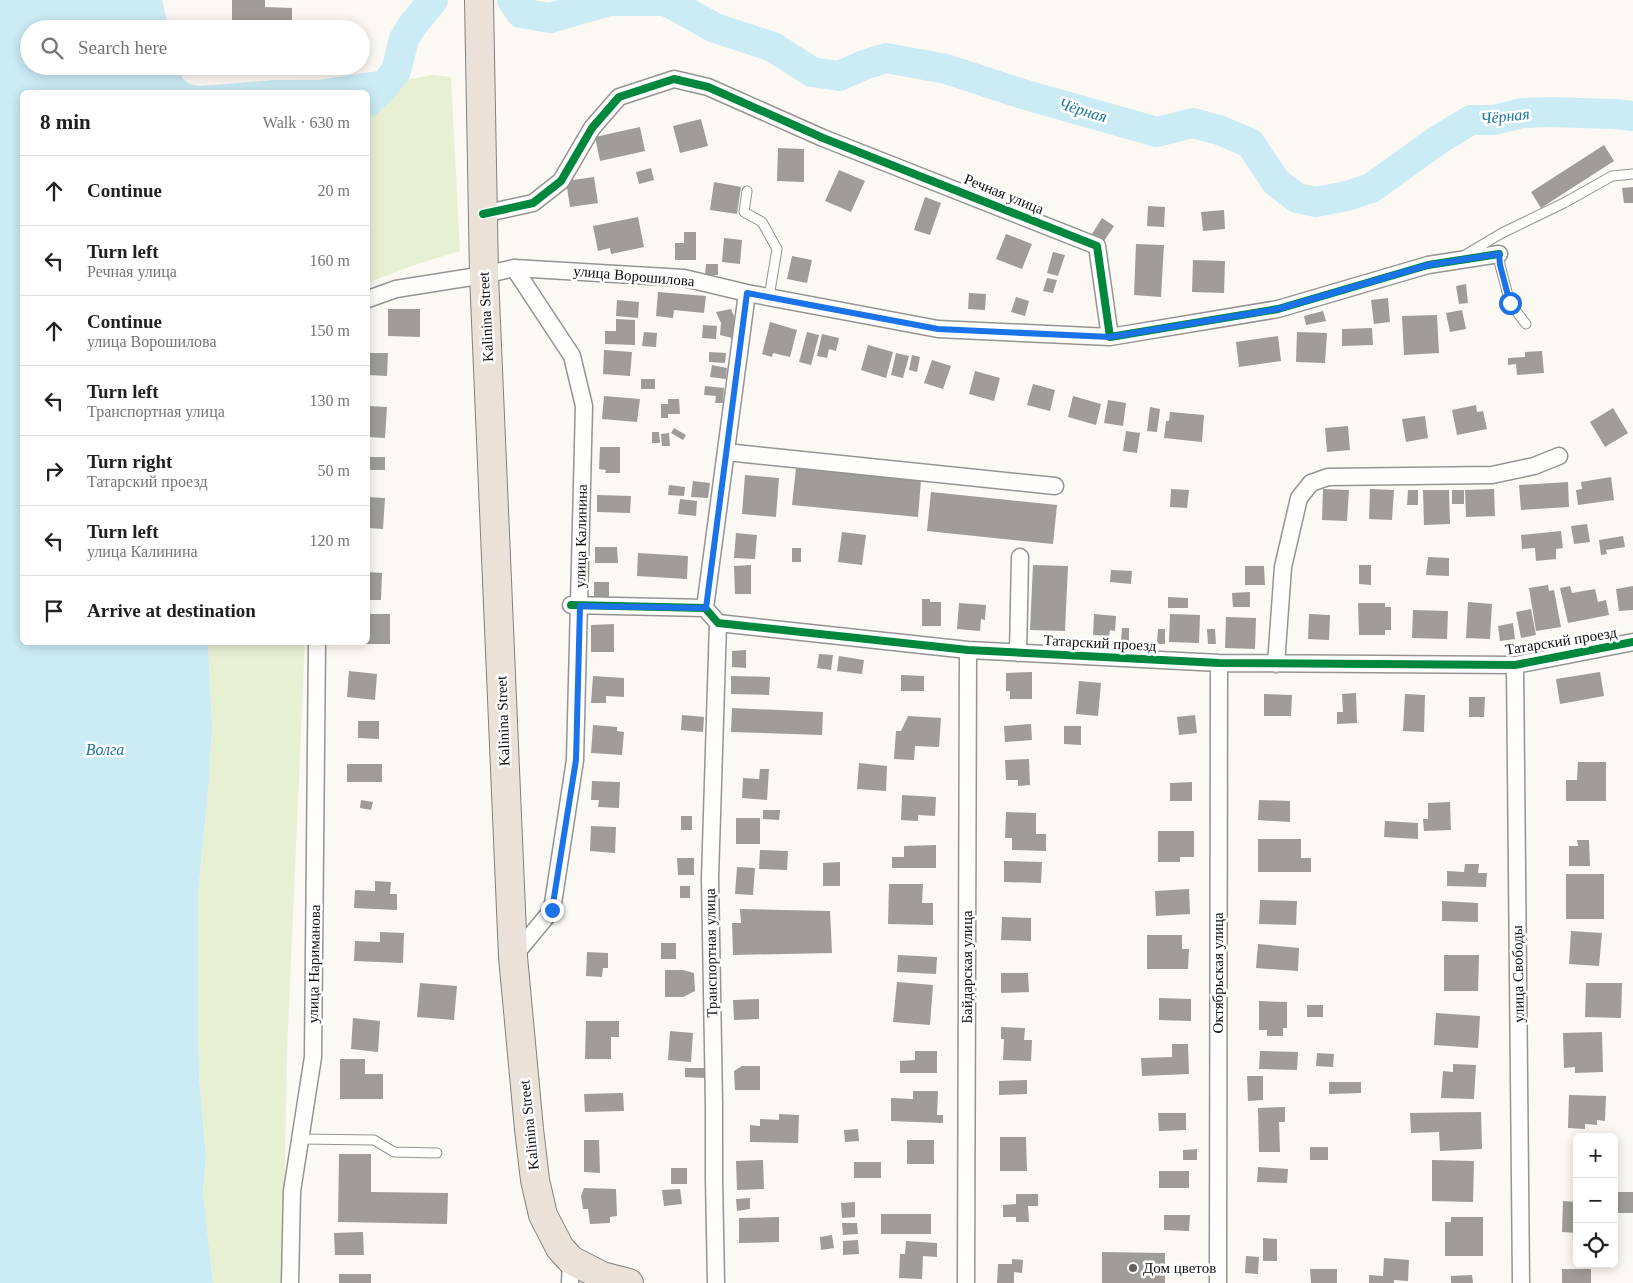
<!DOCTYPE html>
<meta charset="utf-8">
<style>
:root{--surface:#fff;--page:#f2f2f2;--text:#202124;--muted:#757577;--line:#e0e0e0}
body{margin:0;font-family:"Times New Roman",serif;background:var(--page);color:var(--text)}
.controls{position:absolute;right:15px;bottom:15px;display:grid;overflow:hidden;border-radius:8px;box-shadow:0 2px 12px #0003}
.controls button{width:45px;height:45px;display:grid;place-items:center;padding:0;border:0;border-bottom:1px solid var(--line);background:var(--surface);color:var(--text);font:25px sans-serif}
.stop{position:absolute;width:15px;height:15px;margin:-11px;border:4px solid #1a73e8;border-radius:50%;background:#fff}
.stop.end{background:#1a73e8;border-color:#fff;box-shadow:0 1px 5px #0008}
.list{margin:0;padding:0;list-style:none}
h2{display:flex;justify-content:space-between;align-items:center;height:65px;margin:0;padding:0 20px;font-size:21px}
h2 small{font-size:16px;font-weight:400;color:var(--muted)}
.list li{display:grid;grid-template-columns:32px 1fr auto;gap:15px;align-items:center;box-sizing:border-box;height:70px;padding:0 20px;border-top:1px solid var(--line)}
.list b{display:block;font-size:19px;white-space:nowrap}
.list p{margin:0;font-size:16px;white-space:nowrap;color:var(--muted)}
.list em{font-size:16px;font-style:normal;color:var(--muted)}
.icon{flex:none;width:28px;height:28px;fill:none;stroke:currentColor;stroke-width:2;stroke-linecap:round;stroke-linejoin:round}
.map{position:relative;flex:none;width:1633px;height:1283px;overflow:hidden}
.search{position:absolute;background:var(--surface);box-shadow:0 2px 12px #0003;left:20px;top:20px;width:350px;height:55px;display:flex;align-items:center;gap:12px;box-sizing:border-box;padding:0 18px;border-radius:28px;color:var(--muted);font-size:19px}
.panel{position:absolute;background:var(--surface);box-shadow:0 2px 12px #0003;left:20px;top:90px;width:350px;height:555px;border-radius:8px}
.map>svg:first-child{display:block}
.green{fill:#e8f0d4}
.water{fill:#cbebf5}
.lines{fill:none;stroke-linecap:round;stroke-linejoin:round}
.river{stroke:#cbebf5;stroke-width:30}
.building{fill:#9f9c99}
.service-casing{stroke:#959492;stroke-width:11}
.minor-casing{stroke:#959492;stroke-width:19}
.trunk-casing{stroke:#82817f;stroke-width:30}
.service{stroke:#fffefd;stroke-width:9}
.minor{stroke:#fffefd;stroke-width:16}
.trunk{stroke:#eae1d8;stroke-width:28}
.cycleway-casing{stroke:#fff;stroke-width:11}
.cycleway{stroke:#00873e;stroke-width:8}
.route{stroke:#1a73e8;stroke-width:6}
.poi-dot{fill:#61605e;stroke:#fff;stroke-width:2}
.labels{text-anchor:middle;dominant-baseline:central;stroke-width:5;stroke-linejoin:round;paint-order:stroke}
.street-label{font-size:15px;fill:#0e0e0e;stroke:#fff}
.poi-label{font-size:15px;fill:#0e0e0e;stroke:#fff;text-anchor:start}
.water-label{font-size:16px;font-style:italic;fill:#19759f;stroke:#fff}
</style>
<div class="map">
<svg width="1633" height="1283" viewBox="0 0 1633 1283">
<rect width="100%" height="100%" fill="#fcf9f4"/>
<path class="green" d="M432 75 451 77 460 251 414 265 368 283V109L385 98 400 81Z
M208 643H305L287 1051 283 1283H213L203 1192 206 1157 199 1076 198 1025V894L209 781 212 726Z"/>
<path class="water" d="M0 0H162L169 29H29V66H177C183 80 184 84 200 86L275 80H317L385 70 396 71 400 81 385 98 368 109V92H22V642L208 643 212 726 209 781 198 894V1025L199 1076 206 1157 203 1192 213 1283H0Z"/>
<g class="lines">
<path class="river" d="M512 0 521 13 550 18 609 1H666L715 28 773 47 812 72 839 76 864 65 886 58 946 69 1026 95 1157 132 1193 123 1219 130 1250 143 1276 182 1297 198 1316 202 1347 196 1371 188 1438 140 1471 120H1495L1522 113 1550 112 1614 114 1633 116
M368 102 385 85 396 71 404 39 412 26 433 0"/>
</g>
<path class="building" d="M232 0H265V7L292 8V29H232Z
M701 119 708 146 680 153 673 126Z
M640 127 645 151 600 161 595 137Z
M1604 145 1614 161 1541 208 1531 192Z
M778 148 804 149V182L777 181Z
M651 168 654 180 639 184 636 172Z
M839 170 865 181 851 212 825 201Z
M594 177 598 203 570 207 566 181Z
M714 182 741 187 737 214 710 210Z
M1633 187V203H1624L1622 188Z
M925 197 941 203 930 235 914 230Z
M1148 206 1165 207 1164 227 1147 226Z
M1224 210 1225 229 1203 231 1201 212Z
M638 217 644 247 611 254 610 248 598 251 593 226Z
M1102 218 1114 226 1104 241 1092 234Z
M684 232H696V260H675V243H684Z
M1006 234 1032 244 1022 269 996 259Z
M724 238 742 240 740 264 722 262Z
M1136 244 1164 245 1161 297 1134 295Z
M1053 252 1065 255 1058 276 1047 273Z
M792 256 812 260 807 283 787 279Z
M1193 260 1225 261 1224 293 1192 292Z
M706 264H718V275H705Z
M1047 278 1057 280 1053 293 1043 291Z
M1466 284 1468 303 1459 304 1456 286Z
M658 292 706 296 704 313 674 310 673 318 656 316Z
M969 293 986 294 985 310 968 309Z
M1016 297 1029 301 1025 316 1011 312Z
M1388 298 1390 322 1374 324 1371 300Z
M617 300 639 302 638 318 616 316Z
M388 309H420V337L388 336Z
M731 309 734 316V325L732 338 720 335 721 323 716 312Z
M1462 310 1466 329 1450 332 1446 313Z
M1323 311 1326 321 1306 325 1304 316Z
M1437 315 1439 353 1404 355 1402 316Z
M616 319 635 320V345L605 344V331H616Z
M770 322 797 330 790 357 773 353 772 357 762 354Z
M703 325 717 326 716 339 702 338Z
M1372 328 1373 345 1342 346V329Z
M644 332 657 333 656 347 642 346Z
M807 332 819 335 811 365 799 362Z
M1297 332 1327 333 1325 363 1296 362Z
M822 334 839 338 836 351 829 349 827 358 817 356Z
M1278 336 1281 361 1239 367 1236 342Z
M868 345 893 352 886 378 861 370Z
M604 350 632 352 630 376 603 374Z
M1542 351 1544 373 1517 375 1516 364 1508 365V358L1525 357V352Z
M709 352 726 353 725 363 709 362Z
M368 353H388L387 376 368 375Z
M896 353 909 356 903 378 891 375Z
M912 355 920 357 917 372 909 370Z
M932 360 951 366 943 389 924 383Z
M712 365 727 368 726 379 710 377Z
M975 371 1000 378 994 401 969 394Z
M641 379H655V389H641Z
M1033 384 1055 390 1050 411 1027 405Z
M705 386 724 388 723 403H715L716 396 704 395Z
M604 396 640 399 637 422 602 419Z
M1073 396 1101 404 1096 425 1068 417Z
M668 399H679L680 414H668V418H661V404H668Z
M1108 400 1126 403 1123 426 1104 423Z
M1476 405 1477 412 1483 411 1487 429 1457 435 1452 410Z
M368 406 387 407 385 438 368 437Z
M1150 407 1160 409 1157 432 1147 431Z
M1613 408 1628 433 1605 447 1590 422Z
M1170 412 1204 415 1202 442 1164 438 1166 421H1169Z
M1425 416 1428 438 1406 442 1402 419Z
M1348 426 1350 450 1327 452 1325 428Z
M674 428 686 435 683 440 671 433Z
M1126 431 1140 433 1137 453 1123 451Z
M652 432H659L660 443H652Z
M669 433 670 446H662L661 434Z
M600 447H620V473H605L606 470 599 469Z
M368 457H385V470H368Z
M796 468 921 480 918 517 792 505Z
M745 475 779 478 776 517 742 514Z
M1611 477 1614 500 1578 505 1576 490 1582 489 1581 482Z
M693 481 710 483 708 498 691 497Z
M1568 482 1569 507 1521 510 1519 485Z
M669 485 685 487 684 496 668 495Z
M1171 489 1189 490 1187 508 1170 507Z
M1323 489 1349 490 1347 521 1322 520Z
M1370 489 1394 490 1392 520 1369 519Z
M1494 489 1495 516 1466 517 1465 490Z
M1408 490H1418V505H1407Z
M1423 490H1449L1450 524 1424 525Z
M1452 490H1464V504H1452Z
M931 492 1057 505 1053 544 927 531Z
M597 495 631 496 630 513 597 512Z
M368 497 385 498 383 529 368 528Z
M680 499 697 501 696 516 678 514Z
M1587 524 1590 542 1574 544 1571 526Z
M1561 531 1563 548 1556 549V559L1536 561 1535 548 1522 549 1521 535Z
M842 532 866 535 862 565 838 562Z
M736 533 757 535 755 559 734 558Z
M1623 536 1625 547 1606 550 1607 554 1601 555 1599 540Z
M595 547H617L618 563H595Z
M792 548H801V562H792Z
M638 553 688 556 687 579 637 576Z
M1428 557 1449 558V576L1426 575Z
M751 565V594H735L734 566Z
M1033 565 1068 566 1065 631 1030 630Z
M1359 565H1371V585L1359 584Z
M1245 566H1264L1265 585H1245Z
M1111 570 1132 571 1131 584 1110 582Z
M368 572 382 573 381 600H368Z
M594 582H609V598L594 597Z
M1548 585 1549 591 1554 590 1561 627 1536 631 1529 588Z
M1570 586 1572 593 1595 589 1598 602 1606 600 1609 615 1568 623 1560 588Z
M1633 586V610L1619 611 1616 589Z
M1250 592V607H1233L1232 593Z
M1168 597 1188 598V608H1168Z
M922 599H930V602H941V626H922Z
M1468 602 1492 604 1490 639 1466 638Z
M959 603 986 605 985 620 981 619 980 631 957 629Z
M1358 603H1385V607H1391V630H1385V635H1359Z
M1531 609 1536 635 1521 638 1516 612Z
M1413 610 1448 611 1447 639 1412 638Z
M368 614H390V644H350V642H368Z
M1094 614 1116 616 1115 631 1110 630 1109 636 1093 635Z
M1170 614 1200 615 1199 643 1169 642Z
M1309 614 1330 615 1329 640 1308 639Z
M1226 617 1256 618 1255 649 1225 648Z
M1513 623 1515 639 1500 641 1498 626Z
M614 624V652H591V625Z
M1122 628H1129V642L1121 641Z
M1158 629H1165V644H1157Z
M1207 629H1215L1216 644H1208Z
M746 650V668L732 667V651Z
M819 654 833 655 831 670 817 668Z
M839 656 864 660 862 674 837 671Z
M349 671 377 674 375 700 347 697Z
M1032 672V699H1010V691H1006V673Z
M1600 672 1604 696 1560 704 1556 679Z
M901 675 924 676V691H901Z
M593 676 624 678V697L606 696V703H591Z
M731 676 770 677 769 695 731 694Z
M1079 681 1101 683 1098 716 1076 714Z
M1356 693 1357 723 1337 724V712H1343L1342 694Z
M1264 694 1292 695 1291 716H1264Z
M1405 694 1425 695 1424 732 1403 731Z
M1469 697H1485L1484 717H1469Z
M732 708 823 712 822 735 731 732Z
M682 715 704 717 703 732 681 730Z
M1195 715 1197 733 1179 735 1177 717Z
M908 716 941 718 939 747 915 746 914 760 894 759 896 731H901Z
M358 721H379V739L358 738Z
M1031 724 1032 740 1005 742 1004 726Z
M593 725 617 727V731L624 732 622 755 591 753Z
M1064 726H1081V745L1064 744Z
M1029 759 1030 785 1018 786V780H1006L1005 760Z
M1578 762H1606V801H1566V780H1577Z
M859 763 887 766 886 791 857 789Z
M347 764H382V782H347Z
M760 769H769L767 800 742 798 743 778 759 779Z
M592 781 620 782 619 808 598 807 599 800H591Z
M1192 782V801H1170V783Z
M902 795 936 797 935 816 918 815V821L901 820Z
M361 800 373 802 371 810 360 808Z
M1259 800 1290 801V822L1258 820Z
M1450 802 1451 830 1424 831 1423 819H1428V803Z
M763 810H780L779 820 763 819Z
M1006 812 1036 813V834H1046V851L1012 850V838H1005Z
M681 816H692V830H681Z
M736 818H760V844H736Z
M1385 821 1418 823V839L1384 837Z
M591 826 616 827 615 853 590 851Z
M1158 831H1194V857H1180V862H1158Z
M1258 839H1301V858H1311V872H1258Z
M1577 840H1589L1590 866H1569V846H1578Z
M936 845V868H892V857H904V846Z
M760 850 788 851 787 870 759 869Z
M677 858H694V875H678Z
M1004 861 1042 862 1041 883 1004 882Z
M840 862V886H823V863Z
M1465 864H1479L1478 873H1487L1486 887 1447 886V871L1464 872Z
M737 867 755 868 753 895 735 894Z
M1566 874H1604V919H1566Z
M375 881 391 882 390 894H397V910L354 908 355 890 375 891Z
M889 884H923L922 903H933V925L888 924Z
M680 886H690V898H680Z
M1189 889 1190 914 1156 916 1155 891Z
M1260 900 1297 901 1296 925 1259 924Z
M1442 901 1478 903V922L1442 921Z
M740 909 830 911 832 953 733 955 732 923H741Z
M1002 917 1031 918V941L1001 940Z
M1571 931 1602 933 1599 966 1569 964Z
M380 932 404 933 403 963 354 961 355 941 380 942Z
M1147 935H1182V949H1189L1188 969H1147Z
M661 943H676V959H661Z
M1258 944 1299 948 1298 971 1256 968Z
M587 952 608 953V968H603L602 977 586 976Z
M898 955 937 957 936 974 897 972Z
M1444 955H1479L1478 991H1444Z
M665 970H683L694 973 695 991 683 997H665Z
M1001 973H1028L1029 992 1001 993Z
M897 982 933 985 930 1025 893 1022Z
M420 983 457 986 454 1020 417 1017Z
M1586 983H1622L1621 1018 1585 1017Z
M1159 998 1191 999V1021L1159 1020Z
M759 999V1019L734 1020 733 1000Z
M1259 1001 1287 1002V1028H1283V1036H1267V1030H1259Z
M1307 1005H1323V1017H1307Z
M1436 1013 1480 1016 1478 1048 1434 1045Z
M353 1018 380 1021 378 1052 351 1049Z
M586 1021H619V1037H611V1059H585Z
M1001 1027 1025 1028 1024 1040H1032L1031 1061 1003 1060 1004 1039H1001Z
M670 1031 693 1033 691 1062 668 1060Z
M1602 1032 1603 1072 1575 1073V1067L1564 1068 1563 1033Z
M1172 1044H1188L1189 1074 1142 1076 1141 1058 1172 1057Z
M915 1051H937V1073H900V1061L915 1060Z
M1260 1051 1298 1052 1297 1070 1259 1069Z
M1317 1053 1334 1054 1333 1067 1316 1066Z
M340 1059H365V1074H383V1099H340Z
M1453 1064 1476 1065 1474 1099 1441 1098 1443 1071 1453 1072Z
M742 1066H760V1090H735L734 1071Z
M685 1068H704V1078L685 1077Z
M1247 1076H1263V1100L1248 1101Z
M1027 1080V1094L999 1095V1081Z
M1329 1082H1361V1093L1329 1094Z
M913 1091H938L937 1115H943V1123L891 1121V1098L913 1099Z
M623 1093 624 1111 585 1112 584 1094Z
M1569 1095 1606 1096 1605 1121 1597 1120V1125L1585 1124V1129L1568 1128Z
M1285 1107V1122H1279L1280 1152H1259L1258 1108Z
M1481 1112 1482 1149 1440 1151 1439 1132 1411 1133 1410 1113Z
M1158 1113H1186V1130L1159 1131Z
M779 1114 799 1115 798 1143 750 1142V1125L760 1126V1119L779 1120Z
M858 1129 859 1141 845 1142 844 1130Z
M1000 1137H1026L1027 1171H1000Z
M584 1140H599L600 1173 584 1172Z
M907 1140H934V1164H907Z
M1310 1147H1328V1160H1310Z
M1197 1149V1160H1183V1150Z
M339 1154H371V1192L448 1193 447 1224 338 1222Z
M763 1160 764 1189 737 1190 736 1161Z
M1432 1160 1474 1161 1473 1202 1432 1201Z
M854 1162H881V1178H854Z
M1258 1167 1288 1169 1287 1183 1257 1182Z
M671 1168H687V1184H671Z
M1159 1171H1189V1188H1159Z
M584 1188 616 1189 617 1216 610 1217V1223L590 1224 588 1209H583L581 1196Z
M680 1189 682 1204 664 1206 662 1190Z
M1614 1192H1633V1213H1614Z
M1016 1194H1038V1206H1028L1029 1222H1016V1217H1003V1205L1016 1204Z
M750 1198V1209L737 1211 736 1199Z
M1563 1201 1577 1202V1233L1562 1232Z
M855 1202V1217L842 1218 841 1203Z
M881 1214H931V1234H881Z
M1164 1215H1190L1189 1231 1164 1230Z
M779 1217V1242L739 1243V1218Z
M1451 1217H1483V1256H1445V1222H1451Z
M842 1223H857L858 1234 843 1235Z
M363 1232 364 1255H335L334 1233Z
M832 1235 834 1248 821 1250 820 1237Z
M1263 1238 1277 1239V1261H1263Z
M858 1240 859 1254 843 1255V1241Z
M906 1241 937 1243V1257L923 1256 922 1279 899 1278 900 1254H905Z
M1102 1252 1165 1253V1283H1102Z
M1246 1256 1259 1257 1258 1274 1245 1273Z
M1384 1258 1409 1260 1408 1281 1394 1280V1283H1369V1275L1383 1276Z
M1012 1259 1023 1260 1022 1273 1014 1272V1283H997L998 1264H1012Z
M1310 1269H1337V1283H1311Z
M1562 1269H1591V1283H1562Z
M339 1274H371V1283H339Z
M1472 1275 1473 1283H1451V1276Z"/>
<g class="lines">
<g class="service-casing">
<path id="service" d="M747 191 744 212 762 222 777 249 769 297
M1499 254 1500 265 1510 303 1526 324
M1465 255 1502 233 1564 203 1612 176 1633 174
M301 1139 374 1140 394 1152 437 1153"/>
</g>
<g class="minor-casing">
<path id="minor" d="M483 214 533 203 561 181 592 128 619 97 674 79 708 87 823 138 1097 246 1110 337 1278 309 1428 265 1499 254
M368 299 396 289 484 275 514 268 684 278 747 293 938 329 1110 337
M726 452 1055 486
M571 605 705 608 718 623 968 650 1219 663 1515 665 1633 642
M705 608 747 293
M1018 653 1020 557
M1276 664 1283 567 1299 498 1311 483 1328 477 1492 475 1534 466 1559 456
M1515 665 1521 1283
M513 957 552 910 575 760 584 406 572 356 514 268
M290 1283 292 1191 313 1057 317 642
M570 1283 571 1260
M716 1283 714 1179V1104L710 878 718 623
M966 1283 968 650
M1218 1283 1219 663"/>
</g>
<g class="trunk-casing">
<path id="trunk" d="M479 0 484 275 513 957 529 1129 535 1180 543 1215 560 1248 571 1260 602 1276 629 1283"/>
</g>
<use href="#service" class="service"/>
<use href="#minor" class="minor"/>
<use href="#trunk" class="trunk"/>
<g class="cycleway-casing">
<path id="cycleway" d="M483 214 533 203 561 181 592 128 619 97 674 79 708 87 823 138 1097 246 1110 337 1278 309 1428 265 1499 254
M571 605 705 608 718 623 968 650 1219 663 1515 665 1633 642"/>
</g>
<use href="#cycleway" class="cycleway"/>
</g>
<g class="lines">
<path class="route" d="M552 910 576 760 580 606 706 608 747 293 938 329 1110 337 1278 309 1428 265 1499 254 1500 265 1510 303"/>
</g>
<circle class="poi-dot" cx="1133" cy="1268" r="5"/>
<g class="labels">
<g class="street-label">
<text transform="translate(1004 194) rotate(22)">Речная улица</text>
<text transform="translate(634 276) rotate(5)">улица Ворошилова</text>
<text transform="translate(486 317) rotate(-93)">Kalinina Street</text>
<text transform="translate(581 536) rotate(-89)">улица Калинина</text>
<text transform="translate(1561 641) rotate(-9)">Татарский проезд</text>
<text transform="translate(1100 643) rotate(3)">Татарский проезд</text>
<text transform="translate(503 721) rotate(-92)">Kalinina Street</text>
<text transform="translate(711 953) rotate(-91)">Транспортная улица</text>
<text transform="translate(314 964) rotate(-89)">улица Нариманова</text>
<text transform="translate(967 967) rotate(-90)">Байдарская улица</text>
<text transform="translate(1218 973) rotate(-90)">Октябрьская улица</text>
<text transform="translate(1518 974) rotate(-91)">улица Свободы</text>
<text transform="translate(529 1125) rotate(-96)">Kalinina Street</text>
</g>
<g class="poi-label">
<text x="1143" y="1268">Дом цветов</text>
</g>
<g class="water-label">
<text transform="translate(1083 110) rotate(17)">Чёрная</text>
<text transform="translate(1505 116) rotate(-6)">Чёрная</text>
<text x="105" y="749">Волга</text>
</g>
</g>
</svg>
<div class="controls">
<button>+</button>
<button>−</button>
<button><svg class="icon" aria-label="locate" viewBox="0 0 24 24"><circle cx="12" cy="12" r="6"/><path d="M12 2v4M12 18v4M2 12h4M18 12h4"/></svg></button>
</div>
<div class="stop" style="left:1510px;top:303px"></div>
<div class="stop end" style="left:552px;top:910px"></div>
<div class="search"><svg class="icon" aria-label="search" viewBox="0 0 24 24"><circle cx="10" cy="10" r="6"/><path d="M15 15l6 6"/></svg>Search here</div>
<section class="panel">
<h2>8 min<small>Walk · 630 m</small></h2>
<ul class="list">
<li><svg class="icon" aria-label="ahead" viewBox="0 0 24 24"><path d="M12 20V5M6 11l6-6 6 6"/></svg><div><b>Continue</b></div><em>20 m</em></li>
<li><svg class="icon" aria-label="left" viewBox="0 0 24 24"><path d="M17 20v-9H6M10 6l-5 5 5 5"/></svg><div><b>Turn left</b><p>Речная улица</p></div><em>160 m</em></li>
<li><svg class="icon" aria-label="ahead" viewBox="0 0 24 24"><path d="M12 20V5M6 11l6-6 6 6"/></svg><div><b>Continue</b><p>улица Ворошилова</p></div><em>150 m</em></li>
<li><svg class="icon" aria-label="left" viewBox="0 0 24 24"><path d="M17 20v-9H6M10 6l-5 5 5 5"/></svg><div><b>Turn left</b><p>Транспортная улица</p></div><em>130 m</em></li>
<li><svg class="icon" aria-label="right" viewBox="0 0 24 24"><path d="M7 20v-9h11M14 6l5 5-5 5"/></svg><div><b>Turn right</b><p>Татарский проезд</p></div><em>50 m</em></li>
<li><svg class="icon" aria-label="left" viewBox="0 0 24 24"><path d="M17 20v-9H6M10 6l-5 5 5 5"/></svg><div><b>Turn left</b><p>улица Калинина</p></div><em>120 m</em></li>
<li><svg class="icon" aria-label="arrive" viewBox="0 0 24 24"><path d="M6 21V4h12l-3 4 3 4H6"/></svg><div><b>Arrive at destination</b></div></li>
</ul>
</section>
</div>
